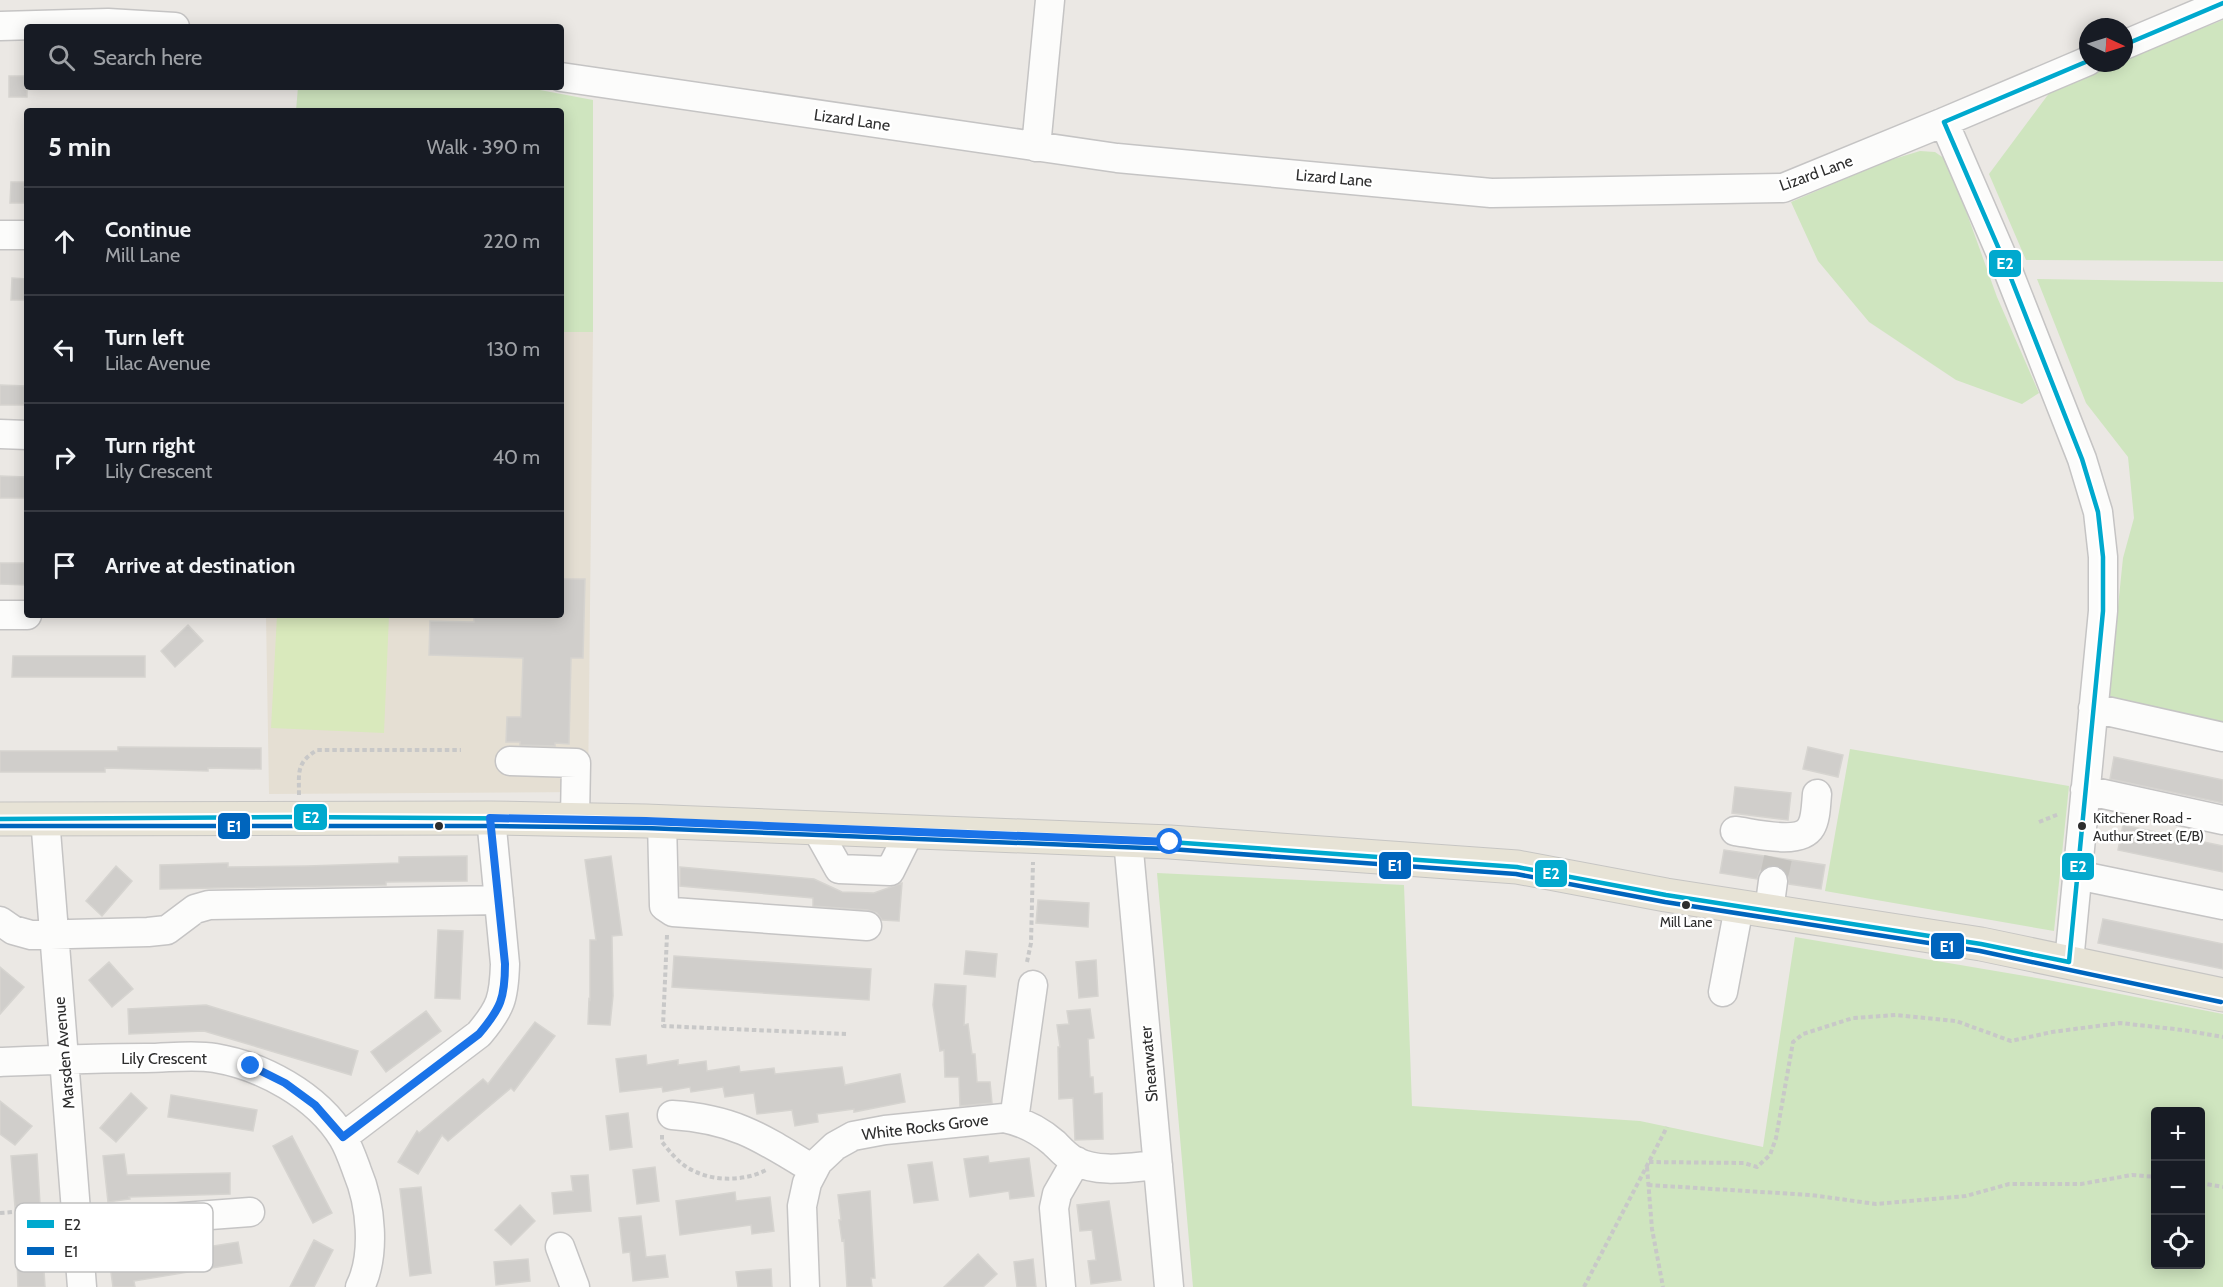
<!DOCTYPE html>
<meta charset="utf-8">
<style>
:root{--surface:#171b24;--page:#20242c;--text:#f1f3f6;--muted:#9ea1a6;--line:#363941}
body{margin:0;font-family:Cabin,sans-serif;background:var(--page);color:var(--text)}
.controls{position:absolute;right:18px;bottom:18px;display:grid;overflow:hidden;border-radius:6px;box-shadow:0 3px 15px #0003}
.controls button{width:54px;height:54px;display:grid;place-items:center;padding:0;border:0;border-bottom:2px solid var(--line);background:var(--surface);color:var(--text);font:30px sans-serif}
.compass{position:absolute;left:2079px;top:18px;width:54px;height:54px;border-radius:50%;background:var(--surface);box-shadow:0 3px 15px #0003;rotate:94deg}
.stop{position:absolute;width:18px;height:18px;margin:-14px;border:4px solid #1a73e8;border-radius:50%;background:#fff}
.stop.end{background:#1a73e8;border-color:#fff;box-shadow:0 2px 6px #0008}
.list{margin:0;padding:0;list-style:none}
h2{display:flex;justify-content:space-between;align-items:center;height:78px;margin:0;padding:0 24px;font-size:26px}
h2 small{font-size:20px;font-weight:400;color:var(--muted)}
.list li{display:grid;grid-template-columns:39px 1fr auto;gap:18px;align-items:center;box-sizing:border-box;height:108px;padding:0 24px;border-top:2px solid var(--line)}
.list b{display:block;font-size:22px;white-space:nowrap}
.list p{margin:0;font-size:20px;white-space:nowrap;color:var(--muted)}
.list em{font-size:20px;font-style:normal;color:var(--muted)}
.icon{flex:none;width:33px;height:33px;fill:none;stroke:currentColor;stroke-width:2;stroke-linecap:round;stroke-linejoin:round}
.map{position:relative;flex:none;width:2223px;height:1287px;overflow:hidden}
.search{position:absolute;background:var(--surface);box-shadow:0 3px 15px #0003;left:24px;top:24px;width:540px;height:66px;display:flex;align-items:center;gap:15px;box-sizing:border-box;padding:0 21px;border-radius:6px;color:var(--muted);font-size:22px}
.panel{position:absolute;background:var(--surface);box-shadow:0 3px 15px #0003;left:24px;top:108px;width:540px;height:510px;border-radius:6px}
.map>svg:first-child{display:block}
.education{fill:#e5dfd3}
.green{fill:#cfe5bf;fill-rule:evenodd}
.pitch{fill:#d9e9bc}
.building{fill:#d0cecb;stroke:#d6d4d0;stroke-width:1.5}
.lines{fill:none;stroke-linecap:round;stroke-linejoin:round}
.minor-tunnel{stroke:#c5c3bf;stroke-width:28;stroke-dasharray:28 14;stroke-linecap:butt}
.minor-casing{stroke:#c5c4c4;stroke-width:31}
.major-casing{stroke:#c6c5c3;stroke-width:35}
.path{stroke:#c8c8c8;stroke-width:4;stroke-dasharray:4.5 3;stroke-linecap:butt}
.minor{stroke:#fcfcfb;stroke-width:28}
.major{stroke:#e7e3d6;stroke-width:33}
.bus-1-casing{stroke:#fff;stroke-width:9}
.bus-2-casing{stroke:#fff;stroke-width:9}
.bus-1{stroke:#00a9ce;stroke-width:4.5}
.bus-2{stroke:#0065bd;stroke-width:4.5}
.route{stroke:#1a73e8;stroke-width:8}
.bus-dot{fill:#2d2d2d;stroke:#fff;stroke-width:2}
.labels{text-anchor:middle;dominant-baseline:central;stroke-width:5;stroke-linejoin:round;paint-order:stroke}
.bus-label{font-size:14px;fill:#2d2d2d;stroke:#fff;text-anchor:start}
.street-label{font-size:16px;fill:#2d2d2d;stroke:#fff}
.key{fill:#fff;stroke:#c0c0c0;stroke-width:1.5}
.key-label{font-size:16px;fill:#2d2d2d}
.line-badge{stroke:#fff;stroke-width:2}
.badge-label{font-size:16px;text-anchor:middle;font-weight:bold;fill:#fff}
</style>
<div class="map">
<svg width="2223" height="1287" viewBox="0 0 2223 1287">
<rect width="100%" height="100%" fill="#ebe8e4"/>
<path class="education" d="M561 332H593L588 792 269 794 266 615H561Z"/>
<path class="green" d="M2223 20V261L2026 260 1989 174 2053 88 2115 63H2124V59Z
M298 87H524L593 100V332H561V111H296Z
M1920 151 1935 152 1948 161 1997 297 2039 393 2022 404 1956 380 1869 322 1818 261 1791 202 1884 162Z
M2037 279 2223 282V728L2108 704 2123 558 2134 518 2128 457 2086 403Z
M1850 749 2069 786 2054 931 1825 891Z
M1157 873 1404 885 1412 1106 1640 1121 1763 1147 1795 937 2048 980 2223 1014V1287H1193ZM2156 1112H2200V1264H2156Z"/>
<path class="pitch" d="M277 615H389L384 733 271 728Z"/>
<path class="building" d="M9 76H27V97H9Z
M11 182H27V203H10Z
M12 278 27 279V300H11Z
M0 385 27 386V405H0Z
M0 476 27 477V498H0Z
M0 563H27V585L0 584Z
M561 579H585L583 658H571L569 744 555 743V746L520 745V742H506L507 717H521L523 658 429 655 430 621 474 622V615H561Z
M188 625 203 641 175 667 161 651Z
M13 656H145V677H12Z
M118 747 261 748V769L208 768V771L105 768V772H0V751H118Z
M1808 747 1843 755 1838 777 1803 769Z
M2114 757 2223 780V803L2110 779Z
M1735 787 1791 793 1788 820 1732 813Z
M2123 825 2223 846V872L2118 850Z
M1724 850 1825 865 1821 889 1789 884 1788 874 1783 868 1776 865 1766 866 1760 871 1757 879 1720 873Z
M467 856V881L386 882V885L160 889V865L228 863V867L307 866 399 863V857Z
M611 856 622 935 612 936 613 996 610 1025 588 1024 589 999 590 1000V940H596L585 860Z
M116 866 132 881 102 916 86 901Z
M680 867 814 879 842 892 874 893 902 883 899 921 882 920 877 913 868 910 813 906V898L680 886Z
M1038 900 1089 903 1088 927 1036 923Z
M2103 919 2223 944V969L2098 943Z
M438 930 463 931 460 999 435 998Z
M966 951 997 954 995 977 964 974Z
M674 956 871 969 869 1000 672 987Z
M1096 960 1098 996 1079 998 1076 962Z
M109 962 133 989 112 1007 89 980Z
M0 967 24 987 0 1014Z
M935 984 966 986 964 1025 968 1024 972 1054H975L977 1082H990L992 1103 960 1106 959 1077H945L944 1050 940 1051 933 1005Z
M206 1005 358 1051 351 1075 204 1031 129 1034 128 1009Z
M1090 1009 1094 1038 1088 1039 1090 1077H1093L1094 1094 1102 1093 1103 1139 1075 1140 1073 1098 1059 1099 1058 1047H1060L1057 1025 1069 1024 1067 1011Z
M426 1011 441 1031 386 1072 371 1052Z
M535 1022 555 1036 514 1091 511 1088 448 1141 442 1135 418 1174 398 1162 417 1131 419 1133 483 1079 488 1084Z
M646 1055 647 1065 678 1060V1065L706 1061 707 1071 739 1066 740 1072 774 1068 775 1074 842 1067 845 1085 900 1074 905 1102 854 1112V1109L817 1114 818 1122 795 1126 792 1110 757 1114 754 1093 725 1097 723 1087 691 1092 690 1087 663 1092 662 1087 620 1092 616 1059Z
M131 1093 147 1108 116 1142 100 1128Z
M171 1095 257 1110 253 1131 168 1117Z
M0 1101 32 1126 15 1145 0 1134Z
M628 1113 632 1147 610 1150 606 1116Z
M292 1136 332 1213 313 1223 273 1146Z
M37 1154 45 1287H18L15 1207 11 1156Z
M124 1154 127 1175 230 1173V1194L129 1197 130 1199 108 1202 103 1156Z
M988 1156 989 1163 1029 1158 1034 1196 1010 1199 1009 1191 970 1197 964 1159Z
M932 1162 938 1200 914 1203 908 1165Z
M655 1167 659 1201 637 1204 633 1170Z
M588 1175 591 1211 554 1214 552 1193 573 1191 571 1176Z
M421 1187 431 1273 410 1276 400 1189Z
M870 1191 875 1278H871L872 1287H847L844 1240 842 1241 839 1220H841L838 1195Z
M735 1192 736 1201 770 1197 774 1231 752 1234 751 1225 680 1235 676 1201Z
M1109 1201 1121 1280 1091 1284 1088 1261 1096 1260 1092 1230 1080 1231 1077 1205Z
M520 1205 535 1221 511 1245 495 1230Z
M641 1216 646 1257 665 1255 668 1277 633 1281 630 1252 623 1253 619 1218Z
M314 1240 333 1250 314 1287H290Z
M238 1242 242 1263 134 1281 135 1287H113L109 1258 131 1255V1259Z
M978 1254 997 1274 983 1287H944Z
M528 1259 530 1281 496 1285 494 1262Z
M1033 1259 1036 1287H1017L1014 1262Z
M771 1269 772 1287H738L736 1272Z"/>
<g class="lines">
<path class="minor-tunnel" d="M1773 881 1778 858"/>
<g class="minor-casing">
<path id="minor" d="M0 26 108 23 175 27
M2124 45 2223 3
M561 77 1117 158 1491 193 1783 188 1944 122 2088 61
M1944 122 2005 263 2082 459 2098 512 2103 557V611L2069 962
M1036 147 1050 0
M0 235H27
M0 434 27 435
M0 615H27
M2093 708 2223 737
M510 761 576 763 575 819
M2085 790 2223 820
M45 818 82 1287
M662 821 664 906 673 912 867 926
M816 828 839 869 890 871 910 831
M1735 831C1753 833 1800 846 1811 827 1816 819 1816 804 1817 794
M1128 840 1169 1287
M2077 875 2223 905
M1769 911 1773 881
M0 921 13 930 31 935 148 932 167 930 195 909 209 905 499 900
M1723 992 1739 907
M0 1062C49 1060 97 1058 146 1058 168 1058 193 1054 215 1058 262 1066 317 1095 343 1138 349 1148 353 1160 357 1171 371 1204 376 1255 360 1287
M672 1115C735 1119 762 1138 814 1170
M1014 1120 1033 985
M343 1137 479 1034C501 1008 504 998 505 964L491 818
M77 1225 250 1212
M560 1247 575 1287
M805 1287 802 1206 807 1183 818 1162 835 1146 853 1136 885 1130 1004 1118C1024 1122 1039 1130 1054 1143 1060 1149 1067 1157 1075 1161 1100 1174 1131 1167 1158 1165
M1061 1287 1054 1208 1057 1194 1076 1161"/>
</g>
<g class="major-casing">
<path id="major" d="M0 819 491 818 646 821 1170 842 1517 867 1666 895 1981 944 2223 995"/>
</g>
<path class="path" d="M299 795C299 772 296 763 317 750H461
M2039 822 2059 814
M667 935 663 1026 846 1034
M1027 962 1031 943 1033 862
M662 1135V1142C671 1153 680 1165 694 1171 716 1182 747 1181 768 1169
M1649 1162 1744 1163 1757 1167 1770 1155 1776 1138 1793 1042 1803 1034 1853 1018 1896 1015 1956 1021 2011 1041 2052 1032 2120 1023 2183 1030 2223 1037
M1647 1167 1652 1229 1663 1287
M2200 1183 2223 1187
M1648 1185 1811 1195 1876 1204 1966 1196 2009 1184H2081L2132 1175 2156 1177
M0 1213 54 1209
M1584 1287 1667 1127"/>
<use href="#minor" class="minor"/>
<use href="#major" class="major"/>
<g class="bus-1-casing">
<path id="bus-1" d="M2124 45 2223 3
M0 819 299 817 575 819 1170 842 1517 867 1666 895 1981 944 2069 962 2103 611V557L2098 512 2082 459 2005 263 1944 122 2088 61"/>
</g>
<g class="bus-2-casing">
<path id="bus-2" d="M0 826H491L646 828 1170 849 1516 874 1665 902 1980 951 2221 1002"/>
</g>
<use href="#bus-1" class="bus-1"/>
<use href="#bus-2" class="bus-2"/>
</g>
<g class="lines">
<path class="route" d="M251 1066 285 1083 315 1105 343 1137 479 1034C501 1008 505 998 505 964L490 818 646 821 1170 842"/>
</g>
<g class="bus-dot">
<circle cx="439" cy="826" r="5"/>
<circle cx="2082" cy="826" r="5"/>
<circle cx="1686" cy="905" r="5"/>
</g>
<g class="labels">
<g class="bus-label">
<text x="2093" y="818">Kitchener Road -<tspan x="2093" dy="18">Authur Street (E/B)</tspan></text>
<text x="1686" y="922" text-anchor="middle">Mill Lane</text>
</g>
<g class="street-label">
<text transform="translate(852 120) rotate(8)">Lizard Lane</text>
<text transform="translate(1816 173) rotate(-20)">Lizard Lane</text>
<text transform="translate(1334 178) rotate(5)">Lizard Lane</text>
<text transform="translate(64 1053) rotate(-95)">Marsden Avenue</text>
<text x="164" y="1058">Lily Crescent</text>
<text transform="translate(1149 1064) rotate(-95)">Shearwater</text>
<text transform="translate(925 1127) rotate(-7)">White Rocks Grove</text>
</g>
</g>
<rect x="15" y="1203" width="198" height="69" rx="9" class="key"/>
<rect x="27" y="1220" width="27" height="8" fill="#00a9ce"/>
<rect x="27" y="1247" width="27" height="8" fill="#0065bd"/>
<g class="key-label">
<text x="64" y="1230">E2</text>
<text x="64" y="1257">E1</text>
</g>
<g class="line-badge">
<rect x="1988" y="249" width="34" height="29" rx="6" fill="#00a9ce"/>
<rect x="293" y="803" width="35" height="28" rx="6" fill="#00a9ce"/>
<rect x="217" y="812" width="34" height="28" rx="6" fill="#0065bd"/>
<rect x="1378" y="851" width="34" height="29" rx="6" fill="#0065bd"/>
<rect x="2061" y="852" width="34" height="29" rx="6" fill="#00a9ce"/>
<rect x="1534" y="859" width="34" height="29" rx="6" fill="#00a9ce"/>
<rect x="1930" y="932" width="35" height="28" rx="6" fill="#0065bd"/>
</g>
<g class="badge-label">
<text x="2005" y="269">E2</text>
<text x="311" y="823">E2</text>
<text x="234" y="832">E1</text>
<text x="1395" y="871">E1</text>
<text x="2078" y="872">E2</text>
<text x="1551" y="879">E2</text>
<text x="1947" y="952">E1</text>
</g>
</svg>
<div class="controls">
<button>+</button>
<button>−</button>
<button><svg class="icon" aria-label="locate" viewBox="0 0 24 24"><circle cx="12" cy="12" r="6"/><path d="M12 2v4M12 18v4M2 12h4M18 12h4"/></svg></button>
</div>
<svg class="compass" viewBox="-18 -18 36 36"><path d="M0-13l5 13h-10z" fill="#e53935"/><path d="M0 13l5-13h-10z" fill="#9ea1a6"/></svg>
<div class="stop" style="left:1170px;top:842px"></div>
<div class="stop end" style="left:251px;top:1066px"></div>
<div class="search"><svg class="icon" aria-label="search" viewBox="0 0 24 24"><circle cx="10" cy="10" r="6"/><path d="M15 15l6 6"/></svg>Search here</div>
<section class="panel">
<h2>5 min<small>Walk · 390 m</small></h2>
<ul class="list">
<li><svg class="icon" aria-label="ahead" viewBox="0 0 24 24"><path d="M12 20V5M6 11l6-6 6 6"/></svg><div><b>Continue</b><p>Mill Lane</p></div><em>220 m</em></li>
<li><svg class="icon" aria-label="left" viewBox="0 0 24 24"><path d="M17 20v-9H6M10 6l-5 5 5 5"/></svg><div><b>Turn left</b><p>Lilac Avenue</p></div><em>130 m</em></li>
<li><svg class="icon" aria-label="right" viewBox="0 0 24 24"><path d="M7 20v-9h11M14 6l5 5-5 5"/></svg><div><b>Turn right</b><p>Lily Crescent</p></div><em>40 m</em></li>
<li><svg class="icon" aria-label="arrive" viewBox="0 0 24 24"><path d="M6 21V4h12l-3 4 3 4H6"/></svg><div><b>Arrive at destination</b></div></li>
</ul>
</section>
</div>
